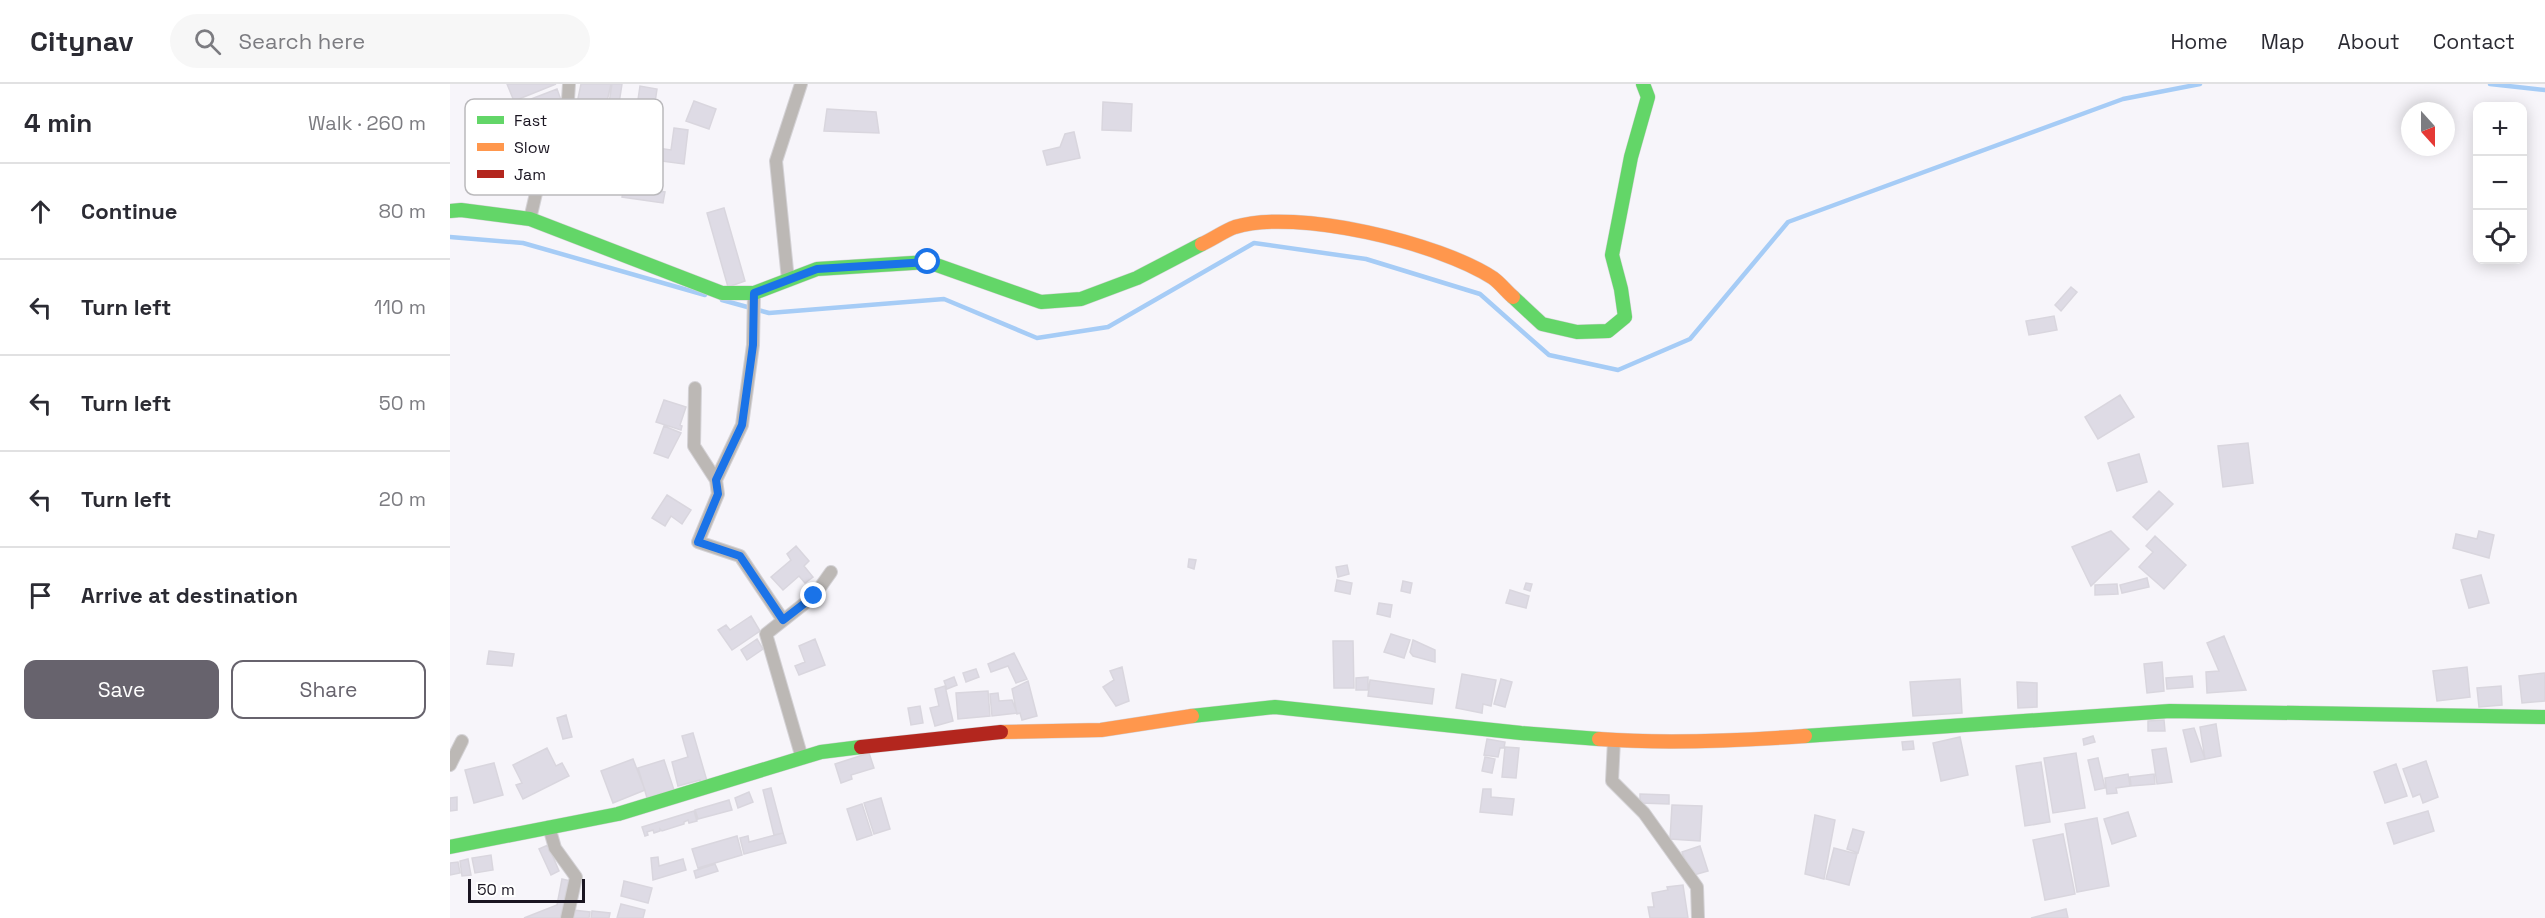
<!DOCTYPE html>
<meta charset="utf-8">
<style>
:root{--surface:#fff;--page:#f7f7f7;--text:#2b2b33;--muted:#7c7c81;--line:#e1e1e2;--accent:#67636d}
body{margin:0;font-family:"Space Grotesk",sans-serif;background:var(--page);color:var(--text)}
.controls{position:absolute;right:18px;top:18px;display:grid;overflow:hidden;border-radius:12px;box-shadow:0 3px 15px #0003}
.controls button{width:54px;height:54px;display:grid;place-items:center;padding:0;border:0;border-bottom:2px solid var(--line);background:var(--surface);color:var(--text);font:30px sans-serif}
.compass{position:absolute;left:1951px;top:18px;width:54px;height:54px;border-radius:50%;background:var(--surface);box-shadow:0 3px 15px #0003;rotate:159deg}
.scale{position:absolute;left:18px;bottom:15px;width:117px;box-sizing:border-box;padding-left:6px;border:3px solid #1a1521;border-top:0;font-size:16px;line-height:21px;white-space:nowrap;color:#1a1521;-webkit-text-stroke:4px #fff;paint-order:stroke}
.stop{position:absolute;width:18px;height:18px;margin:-14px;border:4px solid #1a73e8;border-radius:50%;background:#fff}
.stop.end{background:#1a73e8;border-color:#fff;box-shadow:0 2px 6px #0008}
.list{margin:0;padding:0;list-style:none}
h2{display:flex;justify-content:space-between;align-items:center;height:78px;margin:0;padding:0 24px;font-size:26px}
h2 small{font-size:20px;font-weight:400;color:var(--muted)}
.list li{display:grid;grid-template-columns:39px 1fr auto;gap:18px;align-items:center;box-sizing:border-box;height:96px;padding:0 24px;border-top:2px solid var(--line)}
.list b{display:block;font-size:22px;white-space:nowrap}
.list em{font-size:20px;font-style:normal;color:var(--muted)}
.actions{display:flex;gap:12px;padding:18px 24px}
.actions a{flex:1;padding:14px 0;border:2px solid var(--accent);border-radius:12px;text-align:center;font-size:21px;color:var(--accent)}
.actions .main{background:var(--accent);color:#fff}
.icon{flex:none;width:33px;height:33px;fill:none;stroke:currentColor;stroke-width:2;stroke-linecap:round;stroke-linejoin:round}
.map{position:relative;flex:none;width:2095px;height:834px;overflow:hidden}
header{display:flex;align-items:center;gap:36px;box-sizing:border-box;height:84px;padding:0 30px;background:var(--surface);border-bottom:2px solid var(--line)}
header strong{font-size:28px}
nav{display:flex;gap:33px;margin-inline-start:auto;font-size:21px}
.search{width:420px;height:54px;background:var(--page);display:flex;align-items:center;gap:15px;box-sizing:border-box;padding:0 21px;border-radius:33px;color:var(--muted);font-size:22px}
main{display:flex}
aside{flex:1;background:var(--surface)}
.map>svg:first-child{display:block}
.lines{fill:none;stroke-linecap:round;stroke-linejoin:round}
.stream{stroke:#a6ccf6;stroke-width:4.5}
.building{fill:#dedbe5;stroke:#d9d6de;stroke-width:1.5}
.street-casing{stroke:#d4d2d6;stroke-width:14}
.fast-casing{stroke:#d4d2d6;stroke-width:15}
.slow-casing{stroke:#d4d2d6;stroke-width:15}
.jam-casing{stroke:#d4d2d6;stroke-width:15}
.street{stroke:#bcb8b5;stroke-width:12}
.fast{stroke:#63d668;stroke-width:14}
.slow{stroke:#ff974d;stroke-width:14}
.jam{stroke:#b3261e;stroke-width:14}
.route{stroke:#1a73e8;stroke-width:8}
.key{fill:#fff;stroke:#bab9bc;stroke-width:1.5}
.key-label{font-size:16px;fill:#1a1521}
</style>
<header>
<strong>Citynav</strong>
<div class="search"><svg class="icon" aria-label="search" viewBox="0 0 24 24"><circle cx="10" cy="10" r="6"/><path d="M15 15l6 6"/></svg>Search here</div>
<nav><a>Home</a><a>Map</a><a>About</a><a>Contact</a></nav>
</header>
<main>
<aside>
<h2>4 min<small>Walk · 260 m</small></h2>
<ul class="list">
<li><svg class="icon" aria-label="ahead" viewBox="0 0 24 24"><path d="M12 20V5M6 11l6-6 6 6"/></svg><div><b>Continue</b></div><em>80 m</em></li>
<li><svg class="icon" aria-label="left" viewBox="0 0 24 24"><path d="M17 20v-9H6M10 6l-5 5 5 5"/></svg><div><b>Turn left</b></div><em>110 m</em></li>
<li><svg class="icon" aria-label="left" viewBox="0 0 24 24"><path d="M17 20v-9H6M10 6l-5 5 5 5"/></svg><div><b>Turn left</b></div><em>50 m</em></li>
<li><svg class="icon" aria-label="left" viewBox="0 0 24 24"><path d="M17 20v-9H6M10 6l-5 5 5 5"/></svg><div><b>Turn left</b></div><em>20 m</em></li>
<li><svg class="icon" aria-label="arrive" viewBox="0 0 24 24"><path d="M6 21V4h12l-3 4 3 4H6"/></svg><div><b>Arrive at destination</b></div></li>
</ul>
<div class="actions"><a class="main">Save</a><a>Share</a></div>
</aside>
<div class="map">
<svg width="2095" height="834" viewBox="0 0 2095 834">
<rect width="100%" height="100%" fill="#f7f5fa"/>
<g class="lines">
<path class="stream" d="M2040 0 2095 6
M0 153 73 159 255 211
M272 216 319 229 494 215 587 254 658 243 804 159 916 175 1030 210 1099 271 1168 286 1240 255 1338 138 1673 15 1750 0"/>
</g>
<path class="building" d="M57 0H106L64 17Z
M131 0H161L153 35 125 29Z
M162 0H172L168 26 186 29 190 2 207 5 201 45 156 38Z
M107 5 115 27 106 39 87 46 76 17Z
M244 17 266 25 259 45 236 37Z
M653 18 682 20 681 47 652 46Z
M377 25 426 28 429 49 374 47Z
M224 44 238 46 234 80 173 72 170 99 156 97 161 58 179 60 181 49 195 51 194 62 221 66Z
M624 48 630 74 597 81 593 67 610 63 615 50Z
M175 94 182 95 181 103 215 108 213 119 172 113Z
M274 124 295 197 278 203 257 129Z
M1621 203 1627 208 1611 227 1605 221Z
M1604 232 1607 246 1579 251 1576 237Z
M1670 311 1684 333 1648 355 1635 333Z
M214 316 236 323 230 341 232 342 231 346 206 338Z
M214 342 231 349 218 374 204 369Z
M1798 359 1803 399 1773 403 1768 362Z
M1689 370 1697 398 1667 407 1658 379Z
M1709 407 1723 420 1697 446 1683 433Z
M217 411 241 426 232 440 221 432 215 442 202 434Z
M1661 447 1679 465 1641 502 1622 463Z
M2029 447 2044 451 2039 474 2003 464 2006 450 2027 455Z
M1705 452 1736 481 1714 505 1689 483 1703 468 1696 462Z
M346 462 359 477 354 482 363 493 355 499 349 492 333 506 321 493 341 476 337 470Z
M739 475 746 476 744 485 738 483Z
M897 481 899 490 888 493 886 483Z
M2031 491 2039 519 2019 524 2011 496Z
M1697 494 1699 503 1672 509 1670 501Z
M887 496 902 499 900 510 885 507Z
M953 497 962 499 960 509 951 507Z
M1076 499 1082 500 1080 507 1074 505Z
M1667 500 1668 510 1645 511V501Z
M1060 506 1079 512 1076 524 1056 519Z
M929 519 942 521 940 533 927 530Z
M301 532 310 547 282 566 268 546 276 541 280 546Z
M941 550 960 556 954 574 934 568Z
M1774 552 1796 606 1757 609 1756 588 1769 587 1757 559Z
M307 555 313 565 297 576 291 566Z
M365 555 375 581 349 591 345 582 355 578 349 562Z
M963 556 985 566V578L963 572 960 568Z
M883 557H903L904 604H884Z
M39 567 64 570 62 582 37 580Z
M564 569 577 595 566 599 558 582 541 588 538 580Z
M1712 578 1714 607 1697 609 1694 580Z
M672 583 679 617 666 622 653 603 664 596 660 587Z
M2017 583 2020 613 1987 617 1983 587Z
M526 585 529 593 516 598 513 589Z
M2095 589V617L2072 619 2069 592Z
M1012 590 1046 596 1041 622 1033 620 1032 629 1006 624Z
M1742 592 1743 603 1717 605 1716 594Z
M504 593 507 601 497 605 494 597Z
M918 593V606H906V594Z
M1051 595 1062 598 1055 623 1044 620Z
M1510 595 1512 629 1463 632 1460 598Z
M920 596 984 605 982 620 918 612Z
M578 597 587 632 572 636 570 629 567 630 562 605Z
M1567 598 1587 599V623L1568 624Z
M495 602 503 637 485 642 480 624 489 622 485 605Z
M2051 602 2052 621 2029 623 2027 604Z
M538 607 540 632 508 635 506 609Z
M548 609 549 617 562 616 567 629 542 632 540 610Z
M470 622 473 639 461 641 458 624Z
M116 631 122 653 113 655 107 634Z
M1714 636 1715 647H1698V637Z
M1766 640 1771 672 1755 675 1750 643Z
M1744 644 1755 675 1741 678 1733 646Z
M243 649 257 697 251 699 250 696 228 702 222 678 238 673 232 652Z
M1643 652 1645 658 1634 661 1633 655Z
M1510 653 1518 691 1491 697 1483 659Z
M1037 655 1055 658 1054 664H1050L1048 673 1034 671Z
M1463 657 1464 665 1453 666 1452 658Z
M1055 663 1069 664 1066 694 1052 693Z
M97 664 106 682 112 679 119 692 73 715 66 701 72 699 63 681Z
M1716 664 1722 698 1707 700 1702 666Z
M419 669 424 684 401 691 402 695 391 699 385 680Z
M1626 669 1635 724 1603 729 1594 674Z
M1035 673 1045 675 1042 689 1032 687Z
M1648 674 1655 704 1645 706 1638 676Z
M183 675 195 706 163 719 151 687Z
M214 676 225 709 198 717 188 684Z
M1976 677 1988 713 1973 719 1970 710 1963 713 1953 685Z
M1591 678 1600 738 1575 742 1566 682Z
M44 679 53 711 24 719 15 686Z
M1946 680 1957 712 1935 719 1924 688Z
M1678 690 1680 702 1666 704 1667 709 1657 710 1655 694Z
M1704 690 1705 700 1681 702 1680 693Z
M321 704 333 749 324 751 313 706Z
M1033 705H1041V713L1064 715 1062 731 1030 728Z
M299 708 303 718 288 724 285 714Z
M1190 710 1219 711V720L1190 719Z
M7 713V726L0 727V714Z
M431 714 440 745 424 750 414 719Z
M279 716 282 726 248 735 245 726Z
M412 720 422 751 407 756 397 725Z
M1222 721 1252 722 1250 757 1220 755Z
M244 727 247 737 239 739 238 736 234 738V740L212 747 210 745V747L204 749 203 746 197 748 198 751 195 752 192 743Z
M1978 727 1984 747 1944 760 1937 739Z
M1678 728 1686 752 1662 760 1654 735Z
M1365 731 1385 736 1374 795 1355 790Z
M1647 734 1659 802 1627 808 1615 740Z
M1403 745 1414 748 1408 769 1397 765Z
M333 749 336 759 294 770 290 754 298 752 299 758Z
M1613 750 1625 810 1595 816 1583 756Z
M287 752 292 771 248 784 242 765Z
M98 761 109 787 101 791 89 765Z
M1250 762 1258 787 1240 792 1232 768Z
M1384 764 1407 770 1399 801 1376 795Z
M41 771 43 786 25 789 22 774Z
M208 773 209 782 233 775 236 786 203 796 201 774Z
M18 775 21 791 12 792 10 777Z
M8 778 10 789 0 791V779Z
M265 780 268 787 246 794 244 787Z
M112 795 121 797 115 834H74L107 821Z
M174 797 202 804 198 819 171 812Z
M1233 801 1238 834H1200L1198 823H1204L1202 809 1218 806 1217 803Z
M171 820 195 826 193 834H167Z
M1616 825 1618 834H1581Z
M123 826 140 828 139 834H122Z
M142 827 160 829 159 834H141Z"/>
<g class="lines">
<g class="street-casing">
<path id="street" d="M80 135 97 62 117 31 119 0
M338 196 326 77 351 0
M245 304 244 362 266 396 268 410 248 458 290 472 333 536
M266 396 292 341 303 261 304 209
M1164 656 1162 697 1194 729 1247 803 1248 834
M352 674 316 550 364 512 381 488
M0 681 12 657
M99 743 105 764 126 793 117 834"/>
</g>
<g class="fast-casing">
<path id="fast" d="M0 127 11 126 80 135 272 209H304L367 185 478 178 591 218 631 215 687 194 752 160
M1063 213 1092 240 1127 248 1158 247 1175 233 1171 205 1162 171 1181 73 1198 13 1193 0
M742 632 825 623 1071 649 1149 655
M1355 652 1720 627 2095 633
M0 763 168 730 371 668 411 663"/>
</g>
<g class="slow-casing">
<path id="slow" d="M752 160C763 155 774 147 785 143 846 124 990 159 1043 194 1050 199 1056 207 1063 213
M551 648 651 646 742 632
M1149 655C1217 660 1286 657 1355 652"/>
</g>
<g class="jam-casing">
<path id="jam" d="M411 663 551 648"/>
</g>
<use href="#street" class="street"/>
<use href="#fast" class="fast"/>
<use href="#slow" class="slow"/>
<use href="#jam" class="jam"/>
</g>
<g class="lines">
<path class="route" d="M364 512 333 536 290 472 248 458 268 410 266 396 292 341 303 261 304 209 367 185 478 178"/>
</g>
<rect x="15" y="15" width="198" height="96" rx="9" class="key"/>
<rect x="27" y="32" width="27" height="8" fill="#63d668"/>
<rect x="27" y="59" width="27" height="8" fill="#ff974d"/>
<rect x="27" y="86" width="27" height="8" fill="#b3261e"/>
<g class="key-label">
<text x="64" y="42">Fast</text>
<text x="64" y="69">Slow</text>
<text x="64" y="96">Jam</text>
</g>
</svg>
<div class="controls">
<button>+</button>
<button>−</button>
<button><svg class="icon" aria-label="locate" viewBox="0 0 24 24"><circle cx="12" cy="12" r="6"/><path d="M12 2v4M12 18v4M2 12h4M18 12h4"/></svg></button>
</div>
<svg class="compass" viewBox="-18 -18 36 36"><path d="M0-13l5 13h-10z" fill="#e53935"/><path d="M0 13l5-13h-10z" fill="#7c7c81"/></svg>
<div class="scale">50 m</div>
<div class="stop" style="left:478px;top:178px"></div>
<div class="stop end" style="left:364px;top:512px"></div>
</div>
</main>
